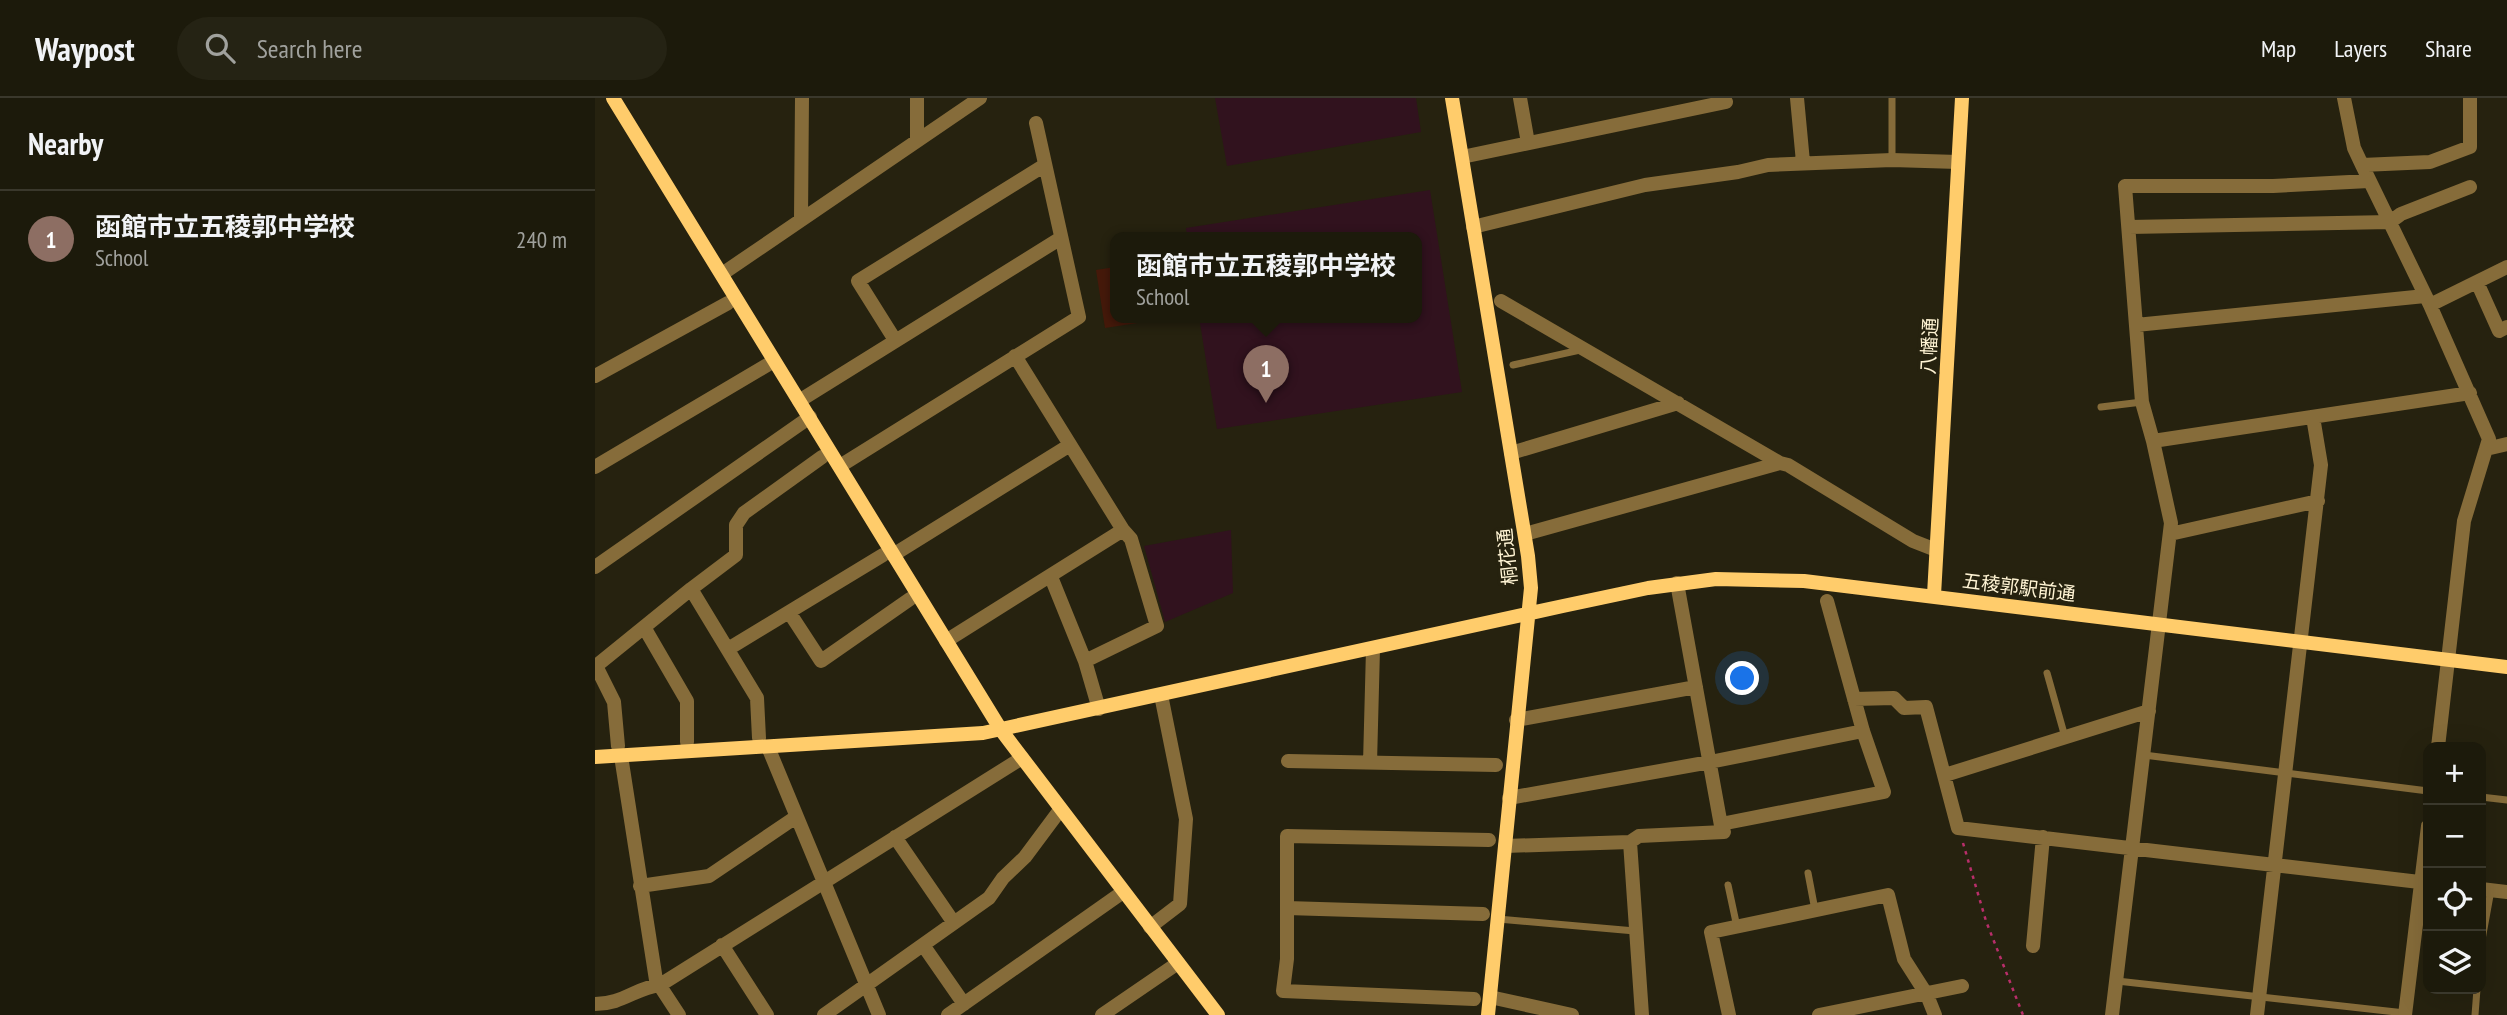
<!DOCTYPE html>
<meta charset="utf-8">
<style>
:root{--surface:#1c1a0b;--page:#252314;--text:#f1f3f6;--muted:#a0a19d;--line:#3a382c;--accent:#2563eb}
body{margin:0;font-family:"PT Sans Narrow","Noto Sans JP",sans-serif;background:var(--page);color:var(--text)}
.controls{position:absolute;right:21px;bottom:21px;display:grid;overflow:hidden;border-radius:14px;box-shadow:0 7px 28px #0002}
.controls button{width:63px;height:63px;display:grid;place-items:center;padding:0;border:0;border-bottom:2px solid var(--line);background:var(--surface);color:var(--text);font:35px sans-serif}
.you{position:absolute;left:1148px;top:581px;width:24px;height:24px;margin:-18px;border:5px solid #fff;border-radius:50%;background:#1a73e8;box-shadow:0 0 0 10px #1a73e833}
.badge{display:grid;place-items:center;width:46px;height:46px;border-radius:50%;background:var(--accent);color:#fff;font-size:23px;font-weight:700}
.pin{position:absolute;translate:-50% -58px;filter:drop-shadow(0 2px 4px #0008)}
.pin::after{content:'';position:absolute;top:37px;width:24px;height:21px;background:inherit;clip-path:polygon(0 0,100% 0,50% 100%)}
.popup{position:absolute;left:515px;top:134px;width:312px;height:91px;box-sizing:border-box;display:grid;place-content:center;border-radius:14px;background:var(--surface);filter:drop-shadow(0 2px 5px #0005);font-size:23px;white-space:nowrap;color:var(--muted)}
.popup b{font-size:26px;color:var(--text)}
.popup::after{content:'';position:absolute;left:50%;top:100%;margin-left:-14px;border:14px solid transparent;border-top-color:var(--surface)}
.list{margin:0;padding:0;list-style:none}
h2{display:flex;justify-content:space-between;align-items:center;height:91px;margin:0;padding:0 28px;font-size:30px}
h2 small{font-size:23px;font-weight:400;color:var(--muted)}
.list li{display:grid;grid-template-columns:46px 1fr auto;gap:21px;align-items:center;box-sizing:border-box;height:98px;padding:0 28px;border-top:2px solid var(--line)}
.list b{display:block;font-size:26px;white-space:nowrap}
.list p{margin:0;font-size:23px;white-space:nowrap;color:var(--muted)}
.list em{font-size:23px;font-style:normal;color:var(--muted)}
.icon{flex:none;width:38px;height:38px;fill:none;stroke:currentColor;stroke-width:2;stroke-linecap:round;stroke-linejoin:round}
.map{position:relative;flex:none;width:1912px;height:917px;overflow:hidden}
header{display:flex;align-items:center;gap:42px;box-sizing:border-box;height:98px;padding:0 35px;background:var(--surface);border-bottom:2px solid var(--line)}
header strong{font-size:33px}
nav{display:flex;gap:38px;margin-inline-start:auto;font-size:24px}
.search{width:490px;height:63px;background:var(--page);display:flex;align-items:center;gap:18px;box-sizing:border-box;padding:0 24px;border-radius:38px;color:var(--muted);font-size:26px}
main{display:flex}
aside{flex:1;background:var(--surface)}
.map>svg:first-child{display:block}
.green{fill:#31121e}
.water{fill:#45190a}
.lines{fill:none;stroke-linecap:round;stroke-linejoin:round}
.path{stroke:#b92e6a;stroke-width:2.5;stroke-dasharray:3.5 5;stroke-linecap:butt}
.lane{stroke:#866c3a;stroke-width:7}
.street{stroke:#866c3a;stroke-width:14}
.secondary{stroke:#ffcc6b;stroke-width:14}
.labels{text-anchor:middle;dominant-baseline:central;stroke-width:6;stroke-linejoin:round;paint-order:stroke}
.street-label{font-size:19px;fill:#fff4d4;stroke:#26220f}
</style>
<header>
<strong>Waypost</strong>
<div class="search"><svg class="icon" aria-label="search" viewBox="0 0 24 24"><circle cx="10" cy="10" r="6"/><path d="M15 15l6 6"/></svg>Search here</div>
<nav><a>Map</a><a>Layers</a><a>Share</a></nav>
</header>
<main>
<aside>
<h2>Nearby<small></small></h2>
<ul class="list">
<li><span class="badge" style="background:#8d6e63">1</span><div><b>函館市立五稜郭中学校</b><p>School</p></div><em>240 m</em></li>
</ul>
</aside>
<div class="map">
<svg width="1912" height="917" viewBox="0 0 1912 917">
<rect width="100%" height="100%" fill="#26220f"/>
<path class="green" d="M620 0H821L826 34 632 68Z
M835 92 867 294 622 331 604 219H822V139H592L591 130Z
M636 432 638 495 570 524 549 448Z"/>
<path class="water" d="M520 169V219H549V224L510 230 501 172Z"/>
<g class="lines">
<path class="path" d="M1368 745 1391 823 1428 917"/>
<path class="lane" d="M1297 62V0
M918 267 985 252
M1506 309 1547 304
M1452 575 1470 639
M1549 657 1833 693
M1886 699 1912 702
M1213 775 1220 812
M1133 787 1142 829
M903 821 1040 833
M1886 847 1896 792
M1522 883 1810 915
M1880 917 1882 891"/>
<path class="street" d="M322 0V42
M925 0 933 45
M1202 0 1208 64
M1749 0 1759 50 1767 67 1835 207 1894 341 1869 423 1843 649
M867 59 1131 4
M1767 67 1835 64 1875 49V0
M206 120 207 0
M878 129 1050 87 1143 74 1173 67 1297 62 1363 64
M1534 129 1795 124 1806 116 1875 89
M127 176 385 0
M1882 184 1904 233 1912 229
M906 203 1185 365 1193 367 1318 443 1341 452
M1835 207 1912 169
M1541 227 1830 198
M300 242 263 183 450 67
M0 278 133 205
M204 303 466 140
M1558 343 1875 295
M1891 351 1912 346
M916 355 1083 305
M245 368 484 219 441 25
M0 369 179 263
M930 436 1185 365
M1575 436 1723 403
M298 457 475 347
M0 469 215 319
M456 479 490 563 504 611
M1082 485 1127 733
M96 491 141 457V427L149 415 227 359
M194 514 226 563 315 501
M49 529 92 603V644
M351 543 528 432 420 258
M133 551 288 457
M490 563 562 528 536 441 528 432
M1259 601 1299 600 1309 610 1331 609 1363 730 1833 785
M921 622 1101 589
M23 648 19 604 1 568 96 491 162 600 164 640
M173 649 284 917
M26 658 61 882 84 917
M693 663 901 667
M775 665 778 551
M1350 677 1554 613
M914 700 1115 664 1268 633
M1126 726 1289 694 1268 633 1232 503
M300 739 359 825
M1035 744 1047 917
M910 748 1035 744 1044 738 1129 734
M45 788 114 778 201 719
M1886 791 1912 794
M692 810 888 816
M555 829 585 806 591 721 566 597
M127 847 172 917
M328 847 369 906
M1438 848 1448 739
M895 899 977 917
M879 901 688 893 692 861V738L894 742
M0 906C28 906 40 890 65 887L427 660
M229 917 394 800 408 780 430 759 465 712
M353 917 528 794
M507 917 583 865
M1134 917 1116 834 1293 797 1309 861 1332 897 1340 917
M1224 917 1367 888
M1517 917 1576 425 1558 343 1547 304 1530 88H1678L1774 83
M1662 917 1726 367 1718 319
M1810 917 1833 728"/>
<path class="secondary" d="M18 0 406 632 623 917
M857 0 933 458 936 490 893 917
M1339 497 1367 0
M0 659 388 635 968 508 1053 490 1121 481 1209 483 1912 569"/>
</g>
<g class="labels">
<g class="street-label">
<text transform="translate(1334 248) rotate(-87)">八幡通</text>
<text transform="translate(912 459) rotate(-96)">桐花通</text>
<text transform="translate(1424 489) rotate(7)">五稜郭駅前通</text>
</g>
</g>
</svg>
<div class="controls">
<button>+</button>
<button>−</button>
<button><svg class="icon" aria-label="locate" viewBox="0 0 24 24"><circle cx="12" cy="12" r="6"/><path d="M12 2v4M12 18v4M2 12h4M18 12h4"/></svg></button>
<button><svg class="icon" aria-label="layers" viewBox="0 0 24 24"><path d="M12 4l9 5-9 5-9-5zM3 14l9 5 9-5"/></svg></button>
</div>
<div class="you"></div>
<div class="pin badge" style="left:671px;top:305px;background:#8d6e63">1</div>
<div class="popup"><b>函館市立五稜郭中学校</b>School</div>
</div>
</main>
